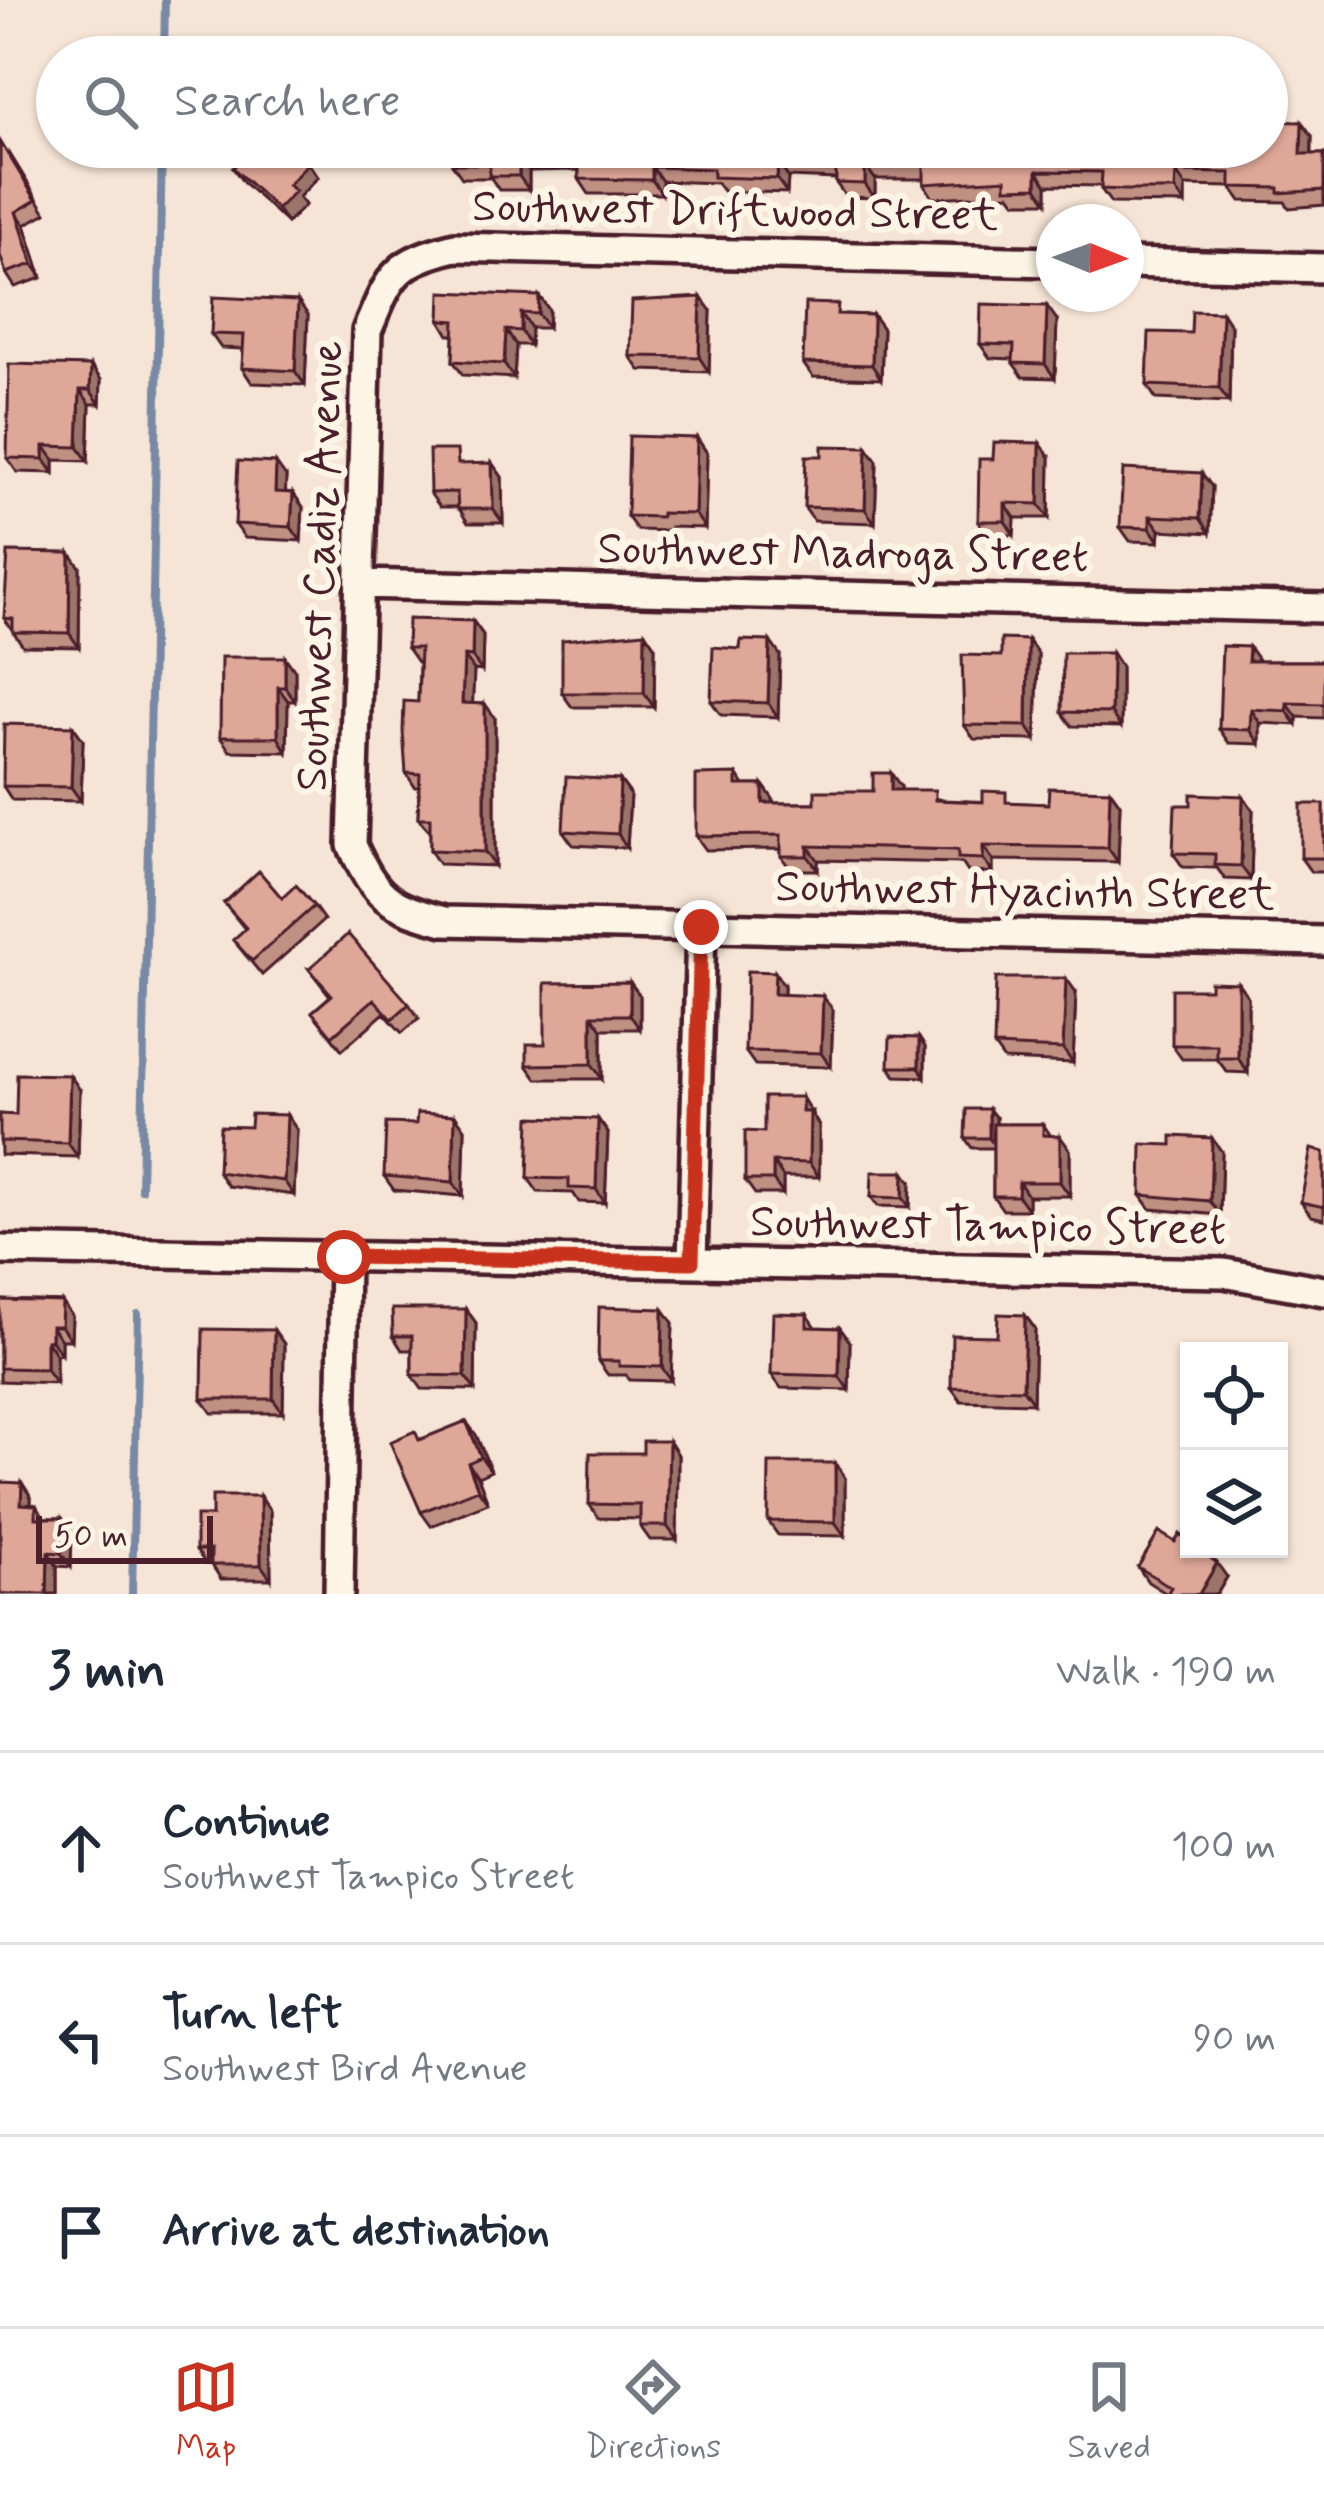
<!DOCTYPE html>
<meta charset="utf-8">
<style>
:root{--surface:#fff;--page:#f2f2f3;--text:#1f2937;--muted:#747a83;--line:#e0e1e3;--accent:#c8321e}
body{margin:0;font-family:Mynerve,sans-serif;background:var(--page);color:var(--text)}
.controls{position:absolute;right:36px;bottom:36px;display:grid;overflow:hidden;border-radius:0px;box-shadow:0 3px 9px #0004}
.controls button{width:108px;height:108px;display:grid;place-items:center;padding:0;border:0;border-bottom:3px solid var(--line);background:var(--surface);color:var(--text);font:60px sans-serif}
.compass{position:absolute;left:1036px;top:204px;width:108px;height:108px;border-radius:50%;background:var(--surface);box-shadow:0 3px 9px #0004;rotate:91deg}
.scale{position:absolute;left:36px;bottom:30px;width:177px;box-sizing:border-box;padding-left:12px;border:6px solid #4a1f2b;border-top:0;font-size:33px;line-height:42px;white-space:nowrap;color:#4a1f2b;-webkit-text-stroke:9px #fcf5e5;paint-order:stroke}
.stop{position:absolute;width:36px;height:36px;margin:-27px;border:9px solid #c8321e;border-radius:50%;background:#fff}
.stop.end{background:#c8321e;border-color:#fff;box-shadow:0 3px 12px #0008}
.list{margin:0;padding:0;list-style:none}
h2{display:flex;justify-content:space-between;align-items:center;height:156px;margin:0;padding:0 48px;font-size:51px}
h2 small{font-size:39px;font-weight:400;color:var(--muted)}
.list li{display:grid;grid-template-columns:78px 1fr auto;gap:36px;align-items:center;box-sizing:border-box;height:192px;padding:0 48px;border-top:3px solid var(--line)}
.list b{display:block;font-size:45px;white-space:nowrap}
.list p{margin:0;font-size:39px;white-space:nowrap;color:var(--muted)}
.list em{font-size:39px;font-style:normal;color:var(--muted)}
.icon{flex:none;width:66px;height:66px;fill:none;stroke:currentColor;stroke-width:2;stroke-linecap:round;stroke-linejoin:round}
.map{position:relative;flex:none;width:1324px;height:1594px;overflow:hidden}
.search{position:absolute;background:var(--surface);box-shadow:0 3px 9px #0004;left:36px;right:36px;top:36px;height:132px;display:flex;align-items:center;gap:30px;box-sizing:border-box;padding:0 42px;border-radius:66px;color:var(--muted);font-size:45px}
.sheet{height:732px;background:var(--surface)}
nav{display:flex;justify-content:space-around;align-items:center;box-sizing:border-box;height:168px;border-top:3px solid var(--line);background:var(--surface);font-size:33px;color:var(--muted)}
nav a{display:grid;justify-items:center;gap:6px}
nav .on{color:var(--accent)}
.map>svg:first-child{display:block}
.lines{fill:none;stroke-linecap:round;stroke-linejoin:round}
.stream{stroke:#7889a5;stroke-width:8}
.street-casing{stroke:#4a1f2b;stroke-width:36}
.street{stroke:#fcf5e5;stroke-width:27}
.wall{fill:#c09083;stroke:#4a1f2b;stroke-width:3}
.shaded-wall{fill:#9c756a;stroke:#4a1f2b;stroke-width:3}
.building{fill:#dfa798;stroke:#4a1f2b;stroke-width:3}
.route{stroke:#c8321e;stroke-width:15}
.labels{text-anchor:middle;dominant-baseline:central;stroke-width:12;stroke-linejoin:round;paint-order:stroke}
.street-label{font-size:45px;fill:#4a1f2b;stroke:#fcf5e5}
</style>
<div class="map">
<svg width="1324" height="1594" viewBox="0 0 1324 1594">
<rect width="100%" height="100%" fill="#f6e5d6"/>
<filter id="ink" filterUnits="userSpaceOnUse"><feTurbulence type="fractalNoise" baseFrequency=".00833" numOctaves="2"/><feDisplacementMap in="SourceGraphic" scale="24" xChannelSelector="R" yChannelSelector="G"/><feConvolveMatrix kernelMatrix="1 2 1 2 8 2 1 2 1" color-interpolation-filters="sRGB"/></filter>
<g filter="url(#ink)">
<g class="lines">
<path class="stream" d="M164 57 165 0
M141 1189 162 147
M132 1594 138 1314"/>
<g class="street-casing">
<path id="street" d="M1054 262 455 247C393 263 391 274 367 331L352 845C376 898 388 906 444 921L1324 941
M1126 263 1324 268
M360 584 1324 608
M0 1250 1224 1273 1324 1291
M692 1262 701 927
M339 1594 344 1257"/>
</g>
<use href="#street" class="street"/>
</g>
<path class="wall" d="M1312 136V154H1324V205L1289 208 1285 202 1241 201 1231 187 1185 186V204L1111 203 1101 189 1102 186 1047 185V202H1016L1010 194 933 198 924 184V179H875V198L846 197 836 183V179L788 177 787 193 723 191 717 183 662 181V194H589L579 179V170L529 171V190H499L491 178H462L452 164V147Z
M10 154 46 213 25 225 42 278 15 287 6 273Z
M308 163 318 177 299 197 305 205 287 223 243 182 233 168Z
M539 296 549 310 548 328H531L530 345H516L514 378 463 375 453 361 454 335H449L440 320Z
M711 311 709 372 640 370 630 356Z
M845 314 873 315 883 329 881 379 813 377 803 363Z
M308 315 305 385 252 383 242 368 243 349 221 348 211 334Z
M1057 320 1055 378 1023 377 1013 363V359L990 358 980 344Z
M1231 326 1229 402 1156 399 1147 385Z
M91 366 101 380 100 404H90L88 461 54 460V473L17 472 7 458Z
M697 438 707 453 705 528 671 527V531L637 530 627 516Z
M867 447 877 461 875 523 814 521 804 507Z
M1050 457 1049 518H1015L1014 535H988L978 521Z
M492 463 502 477 503 523H468L458 507H440L430 493Z
M286 477 285 492 293 493 303 507 301 541 245 538 235 524Z
M1212 487 1210 533 1160 530 1159 542 1130 541 1120 527Z
M80 567 79 647 23 646 4 618Z
M473 621 483 635 482 671 474 670 472 704H485L495 718V866L439 864 430 850V832L418 818 419 787H415L406 773 418 702 419 662H417L407 648Z
M645 632 655 647 654 707H572L562 693Z
M1028 640 1038 654 1036 740 974 739 964 725 1001 656Z
M740 649 780 655 778 717 721 715 711 701Z
M1112 653 1121 667V727L1072 726 1062 712Z
M1259 661H1324V718L1297 717V725L1260 723V744L1229 743 1219 729Z
M295 671V701H288L287 752 230 751 220 737Z
M73 726 83 740 81 801 12 800 3 786Z
M737 774 744 785H763L773 799V803H815L901 787V790L942 800 1048 804 1110 790 1120 804 1118 862 993 860V873L968 872 962 863 818 860V870H791L781 856V849L706 850 696 836Z
M620 780 630 794 627 848 573 845 563 831Z
M1243 796 1253 810 1251 880 1225 879 1217 868 1183 867 1173 853 1191 805Z
M1324 804V872H1311L1301 858Z
M282 898 314 906 324 920 262 975 233 940 245 929 224 903Z
M309 969 409 1004 419 1018 402 1033 384 1013 342 1050 312 1012 330 996Z
M630 982 640 996V1029H602V1079H537L527 1065 545 1044Z
M1238 983 1248 997V1073L1227 1072 1217 1059H1182L1172 1045 1210 989Z
M784 986V995L833 1010 831 1067 755 1065 745 1051Z
M1076 992 1073 1063 1004 1060 994 1046Z
M919 1038 925 1047V1077L896 1076 889 1067Z
M80 1090 78 1157 1 1155 0 1114 16 1115Z
M812 1111V1116L819 1126V1177H783V1194H755L745 1180 764 1132Z
M455 1115 465 1129 463 1196 394 1190 384 1176 416 1124Z
M996 1118V1124H1043L1051 1136 1070 1150V1196H1028V1210H1003L993 1196V1148H972L965 1138Z
M598 1119 608 1133 605 1203 579 1202 573 1193 538 1192 528 1178Z
M297 1130 294 1195 228 1186 218 1172Z
M1222 1152 1220 1215 1151 1209 1141 1195Z
M1324 1152V1219L1311 1216 1301 1202Z
M911 1182 910 1207 878 1206 871 1197Z
M0 1300 62 1302 72 1316 71 1340H61V1354L56 1355V1383L0 1381Z
M466 1309 476 1323 475 1390 422 1389 412 1375V1350H402L393 1336Z
M663 1309 673 1323 671 1381 629 1380 626 1375H608L598 1361Z
M807 1314 816 1327 840 1328 850 1342 849 1390 781 1388 771 1374Z
M1025 1315 1035 1329 1033 1403 961 1401 951 1387 997 1336Z
M274 1330 284 1344 283 1413H212L202 1399Z
M476 1435 491 1471 478 1477 488 1503 431 1526 421 1512V1439Z
M669 1441 678 1455 677 1540H650L640 1526V1519L599 1518 589 1504 643 1453Z
M835 1463 845 1478V1536L778 1535 768 1521Z
M22 1483 31 1497V1504L36 1505 45 1518H62L72 1532 71 1567 57 1566V1594Z
M260 1496 270 1511 271 1579H221L211 1564H206L196 1550 212 1516Z
M1138 1567 1227 1577 1217 1594H1167L1148 1582Z"/>
<path class="shaded-wall" d="M1302 122 1312 136 1311 168 1301 154Z
M519 157 529 171V190L519 176Z
M308 163 318 177 299 197 305 205 287 223 277 209 288 185Z
M778 163 788 177 787 193 777 179Z
M865 165 875 179V198L865 184Z
M652 167 662 181V194L652 180Z
M1037 171 1047 185V202L1037 187Z
M1176 172 1185 186V204L1175 190Z
M16 212 25 225 42 278 33 264Z
M539 296 549 310 548 328 538 314Z
M701 297 711 311 709 372 699 357Z
M298 301 308 315 305 385 295 371Z
M1047 306 1057 320 1055 378 1045 364Z
M1222 312 1231 326 1229 402 1219 388Z
M521 313 531 328 530 345 521 331Z
M873 315 883 329 881 379 872 365Z
M506 330 516 345 514 378 504 364Z
M91 366 101 380 100 404 90 390Z
M80 390 90 404 88 461 78 447Z
M697 438 707 453 705 528 695 514Z
M1040 443 1050 457 1049 518 1039 504Z
M44 446 54 460V473L44 459Z
M867 447 877 461 875 523 865 509Z
M276 463 286 477 285 506 275 492Z
M492 463 502 477 503 523 493 509Z
M1202 473 1212 487 1210 533 1200 518Z
M293 493 303 507 301 541 291 527Z
M1005 503 1015 518 1014 535 1005 521Z
M1150 516 1160 530 1159 542 1150 528Z
M70 553 80 567 79 647 69 633Z
M473 621 483 635 482 671 472 657Z
M645 632 655 647 654 707 644 693Z
M1028 640 1038 654 1036 740 1027 726Z
M770 641 780 655 778 717 768 703Z
M1249 647 1259 661H1248Z
M1112 653 1121 667V727L1111 713Z
M464 656 474 670 472 717 462 703Z
M285 657 295 671V701L285 687Z
M278 687 288 701 287 752 278 737Z
M1287 703 1297 717V725L1287 711Z
M485 704 495 718V866L485 852Z
M1251 709 1260 723V744L1250 730Z
M73 726 83 740 81 801 71 787Z
M891 773 901 787V804L891 790Z
M620 780 630 794 627 848 618 834Z
M763 785 773 799V817L763 803Z
M1110 790 1120 804 1118 862 1108 848Z
M1243 796 1253 810 1251 880 1241 866Z
M808 846 818 860V870L808 856Z
M983 846 993 860V873L983 859Z
M775 972 784 986V1008L774 994Z
M1066 978 1076 992 1073 1063 1063 1049Z
M630 982 640 996V1029L630 1015Z
M1238 983 1248 997V1073L1238 1058Z
M823 996 833 1010 831 1067 821 1053Z
M592 1015 602 1029V1079L592 1064Z
M919 1038 925 1047V1077L919 1067Z
M70 1075 80 1090 78 1157 68 1143Z
M802 1097 819 1126V1177L809 1163 802 1112Z
M989 1109 996 1118V1148L989 1138Z
M287 1115 297 1130 294 1195 284 1181Z
M455 1115 465 1129 463 1196 453 1182Z
M598 1119 608 1133 605 1203 596 1189Z
M1060 1136 1070 1150V1196L1060 1182Z
M1212 1138 1222 1152 1220 1215 1210 1201Z
M773 1162 783 1177V1194L773 1180Z
M904 1172 911 1182 910 1207 903 1198Z
M1019 1182 1028 1196V1210L1018 1196Z
M62 1302 72 1316 71 1340 61 1326Z
M466 1309 476 1323 475 1390 465 1376Z
M663 1309 673 1323 671 1381 662 1367Z
M1025 1315 1035 1329 1033 1403 1023 1389Z
M51 1326 61 1340V1354L51 1340Z
M840 1328 850 1342 849 1390 839 1376Z
M274 1330 284 1344 283 1413 273 1399Z
M46 1340 56 1355V1383L46 1369Z
M466 1421 476 1435 491 1471 481 1457Z
M669 1441 678 1455 677 1540 667 1526Z
M468 1463 478 1477 488 1503 478 1489Z
M835 1463 845 1478V1536L835 1522Z
M22 1483 31 1497V1518L21 1504Z
M260 1496 270 1511 271 1579 261 1565Z
M62 1518 72 1532 71 1567 61 1553Z
M48 1552 57 1566V1594H47Z
M1217 1563 1227 1577 1217 1594H1199Z"/>
<path class="building" d="M1267 121 1302 122 1301 154H1324V190L1279 193V188L1231 187V173L1176 172 1175 190H1126L1101 189 1102 172 1037 171V187L1006 188V179L924 184V165H865V184L836 183V165L778 163 777 179 713 177V169L652 167V180L579 179V156L519 157V176H489L490 164H452V147H1267Z
M0 141 36 200 16 212 33 264 6 273 0 255Z
M253 147H291L308 163 288 185 295 191 277 209 233 168Z
M441 292 539 296 538 314 521 313V331L506 330 504 364 453 361 455 321 440 320Z
M213 297 298 301 295 371 242 368 244 335 211 334Z
M701 297 699 357 630 356 632 301Z
M805 303 838 304 837 314 873 315 872 365 803 363Z
M981 304 1047 306 1045 364 1013 363 1014 345 980 344Z
M1192 311 1222 312 1219 388 1147 385 1149 332 1191 333Z
M9 364 91 366 90 390H80L78 447 44 446V459L7 458Z
M629 436 697 438 695 514 661 513V517L627 516Z
M994 442 1040 443 1039 504 1005 503V521H978L979 459H993Z
M822 446 867 447 865 509 804 507 806 456H822Z
M429 450H457L458 464 492 463 493 509H458L457 492 430 493Z
M238 461 276 463 275 492 293 493 291 527 235 524Z
M1123 469 1202 473 1200 518 1150 516V528L1120 527Z
M8 552 70 553 69 633 13 632V619L4 618Z
M408 619 473 621 472 657 464 656 462 703 485 704V852L430 850V818H418L420 774 406 773 403 731 404 701 418 702 420 648H407Z
M645 632 644 693H562V640Z
M1001 639 1028 640 1027 726 964 725 962 655 1001 656Z
M741 640 770 641 768 703 711 701 713 647 740 649Z
M1222 646 1249 647 1248 661H1324V704L1287 703V711L1251 709 1250 730 1219 729Z
M1063 653H1112L1111 713 1062 712Z
M221 657H285V687H278V737H220Z
M4 724 73 726 71 787 3 786Z
M873 773H891V790H935V800L983 802V791L1006 792V802L1048 804 1049 788 1110 790 1108 848 983 846V859L958 858V850L808 846V856H781V835L696 836V775L737 774V785H763V803H815V791H873Z
M566 777 620 780 618 834 563 831Z
M1191 794 1243 796 1241 866 1215 865V854L1173 853 1175 805H1191Z
M1301 804H1324V858H1301Z
M259 871 282 898 296 885 314 906 252 961 233 940 246 928 224 903Z
M348 934 409 1004 392 1019 374 999 332 1036 312 1012 332 995 309 969Z
M747 971 775 972 774 994 823 996 821 1053 745 1051Z
M996 978H1066L1063 1049 994 1046Z
M630 982V1015H592V1064L527 1065V1044H545V983Z
M1210 982 1238 983V1058H1217V1045H1172V989H1210Z
M890 1037 919 1038V1067H889Z
M17 1074 70 1075 68 1143 0 1141V1114L16 1115Z
M764 1097H802V1112H810L809 1163 773 1162V1180H745V1131L764 1132Z
M966 1109H989V1138H965Z
M417 1113 455 1115 453 1182 384 1176 386 1123 416 1124Z
M251 1114 287 1115 284 1181 218 1172 220 1126 250 1127Z
M530 1117 598 1119 596 1189 569 1188V1179L528 1178Z
M993 1124H1043V1135L1060 1136V1182H1019L1018 1196H993Z
M1172 1136 1212 1138 1210 1201 1141 1195 1142 1144 1172 1145Z
M1311 1149 1324 1152V1207L1301 1202Z
M872 1172H904L903 1198 871 1197Z
M0 1300 62 1302 61 1326H51V1340H46V1369L0 1368Z
M599 1307 663 1309 662 1367 619 1366V1361H598Z
M392 1309H466L465 1376 412 1375V1336H393Z
M773 1313 807 1314V1327L840 1328 839 1376 771 1374Z
M998 1314 1025 1315 1023 1389 951 1387 952 1335 997 1336Z
M203 1329 274 1330 273 1399H202Z
M466 1421 481 1457 468 1463 478 1489 421 1512 390 1442 415 1431 419 1440Z
M643 1441H669L667 1526H640V1505L589 1504 590 1453H643Z
M769 1463H835V1522L768 1521Z
M0 1482 22 1483 21 1504 36 1505V1518H62L61 1553 48 1552 47 1594H0Z
M212 1496H260L261 1565H211V1550H196V1516H212Z
M1159 1532 1175 1542 1180 1534 1189 1541V1549H1199L1217 1563 1199 1594H1167L1171 1587 1138 1567Z"/>
</g>
<g class="lines" filter="url(#ink)">
<path class="route" d="M344 1257 692 1262 701 927"/>
</g>
<g class="labels">
<g class="street-label">
<text transform="translate(735 212) rotate(1)">Southwest Driftwood Street</text>
<text transform="translate(843 554) rotate(1)">Southwest Madroga Street</text>
<text transform="translate(321 566) rotate(-88)">Southwest Cadiz Avenue</text>
<text transform="translate(1025 892) rotate(1)">Southwest Hyacinth Street</text>
<text transform="translate(988 1227) rotate(1)">Southwest Tampico Street</text>
</g>
</g>
</svg>
<div class="controls">
<button><svg class="icon" aria-label="locate" viewBox="0 0 24 24"><circle cx="12" cy="12" r="6"/><path d="M12 2v4M12 18v4M2 12h4M18 12h4"/></svg></button>
<button><svg class="icon" aria-label="layers" viewBox="0 0 24 24"><path d="M12 4l9 5-9 5-9-5zM3 14l9 5 9-5"/></svg></button>
</div>
<svg class="compass" viewBox="-18 -18 36 36"><path d="M0-13l5 13h-10z" fill="#e53935"/><path d="M0 13l5-13h-10z" fill="#747a83"/></svg>
<div class="scale">50 m</div>
<div class="stop" style="left:344px;top:1257px"></div>
<div class="stop end" style="left:701px;top:927px"></div>
<div class="search"><svg class="icon" aria-label="search" viewBox="0 0 24 24"><circle cx="10" cy="10" r="6"/><path d="M15 15l6 6"/></svg>Search here</div>
</div>
<section class="sheet">
<h2>3 min<small>Walk · 190 m</small></h2>
<ul class="list">
<li><svg class="icon" aria-label="ahead" viewBox="0 0 24 24"><path d="M12 20V5M6 11l6-6 6 6"/></svg><div><b>Continue</b><p>Southwest Tampico Street</p></div><em>100 m</em></li>
<li><svg class="icon" aria-label="left" viewBox="0 0 24 24"><path d="M17 20v-9H6M10 6l-5 5 5 5"/></svg><div><b>Turn left</b><p>Southwest Bird Avenue</p></div><em>90 m</em></li>
<li><svg class="icon" aria-label="arrive" viewBox="0 0 24 24"><path d="M6 21V4h12l-3 4 3 4H6"/></svg><div><b>Arrive at destination</b></div></li>
</ul>
</section>
<nav>
<a class="on"><svg class="icon" aria-label="map" viewBox="0 0 24 24"><path d="M3 6l6-2 6 2 6-2v14l-6 2-6-2-6 2zM9 4v14M15 6v14"/></svg>Map</a>
<a><svg class="icon" aria-label="directions" viewBox="0 0 24 24"><path d="M12 3l9 9-9 9-9-9zM9 14v-3h6M13 9l2 2-2 2"/></svg>Directions</a>
<a><svg class="icon" aria-label="saved" viewBox="0 0 24 24"><path d="M7 4h10v16l-5-4-5 4z"/></svg>Saved</a>
</nav>
